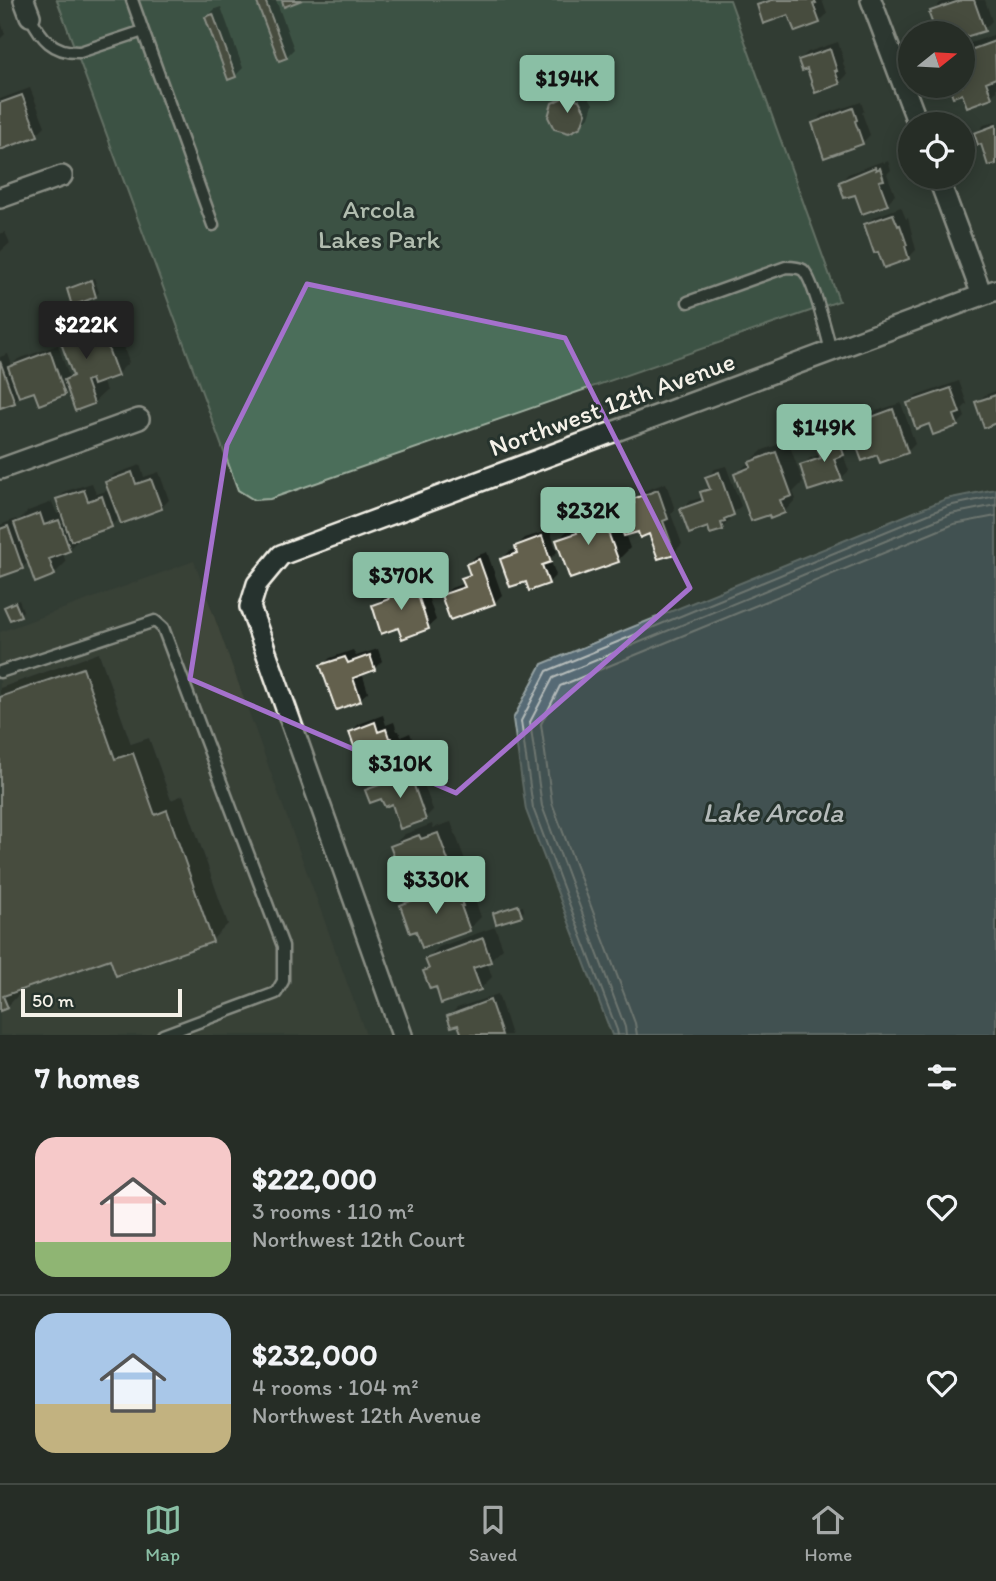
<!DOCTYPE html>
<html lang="en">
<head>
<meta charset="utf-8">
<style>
	body { margin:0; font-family:Itim,sans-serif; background:#2e352e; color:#f1f3f6; height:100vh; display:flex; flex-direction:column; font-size:26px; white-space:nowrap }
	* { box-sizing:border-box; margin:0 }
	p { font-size:23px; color:#a4a8a7 }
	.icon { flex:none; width:38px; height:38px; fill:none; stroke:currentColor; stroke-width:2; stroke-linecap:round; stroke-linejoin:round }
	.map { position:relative; height:1035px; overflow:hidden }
	.sheet { display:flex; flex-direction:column; background:#262d26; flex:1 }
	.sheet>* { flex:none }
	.needle { width:46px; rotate:72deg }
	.controls { position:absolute; left:898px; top:21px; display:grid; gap:14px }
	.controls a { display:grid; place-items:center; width:77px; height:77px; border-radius:50%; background:#262d26; box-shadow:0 4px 18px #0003,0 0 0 2px #424943; font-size:35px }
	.scale { position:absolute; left:21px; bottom:18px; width:161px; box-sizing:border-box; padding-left:7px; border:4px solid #f4f1e8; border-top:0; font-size:19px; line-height:24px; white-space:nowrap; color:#f4f1e8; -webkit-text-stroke:5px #26332d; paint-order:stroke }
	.price { position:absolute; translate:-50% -60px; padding:0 16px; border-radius:7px; background:#8abfa5; color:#111; font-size:23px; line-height:46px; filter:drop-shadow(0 2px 4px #0008) }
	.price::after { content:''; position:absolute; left:50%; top:42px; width:21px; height:16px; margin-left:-10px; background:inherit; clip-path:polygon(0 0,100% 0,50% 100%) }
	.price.on { background:#222; color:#fff }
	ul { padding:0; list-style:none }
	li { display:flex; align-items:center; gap:21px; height:175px; padding:0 35px }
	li+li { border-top:2px solid #424943 }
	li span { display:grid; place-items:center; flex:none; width:196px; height:140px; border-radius:21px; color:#555 }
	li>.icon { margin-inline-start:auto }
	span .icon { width:84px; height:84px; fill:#fffc; stroke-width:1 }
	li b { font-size:30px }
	h2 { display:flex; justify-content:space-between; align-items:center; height:84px; padding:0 35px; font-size:30px }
	.tabs { display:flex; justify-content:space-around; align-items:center; height:98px; border-top:2px solid #424943; background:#262d26; font-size:19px; color:#a4a8a7 }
	.tabs a { display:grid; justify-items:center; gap:4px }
	.tabs .on { color:#8abfa5 }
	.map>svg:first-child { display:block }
	.built { fill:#41473b }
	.green { fill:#4c6e5a; stroke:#a0b0a1; stroke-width:2 }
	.water { fill:#566b74; stroke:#95a1a2; stroke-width:2 }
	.shadow { fill:#0007 }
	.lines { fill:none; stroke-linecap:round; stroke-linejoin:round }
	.shore { stroke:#b5bbba; stroke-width:2 }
	.building { fill:#63604d; stroke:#f4f1e8; stroke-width:2 }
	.lane-casing { stroke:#f4f1e8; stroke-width:15 }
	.street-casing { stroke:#f4f1e8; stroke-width:24 }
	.lane { stroke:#26332d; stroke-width:10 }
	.street { stroke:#26332d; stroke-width:19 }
	.marked { fill:none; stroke:#a571cd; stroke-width:5; stroke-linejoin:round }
	.labels { text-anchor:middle; stroke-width:6; stroke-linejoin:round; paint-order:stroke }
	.park-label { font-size:26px; fill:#b1bdaf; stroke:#26332d }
	.street-label { font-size:26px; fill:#f4f1e8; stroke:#26332d }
	.water-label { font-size:28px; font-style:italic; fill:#b5bbba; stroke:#26332d }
</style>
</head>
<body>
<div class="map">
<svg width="996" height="1035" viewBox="0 0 996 1035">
	<rect width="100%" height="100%" fill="#323c33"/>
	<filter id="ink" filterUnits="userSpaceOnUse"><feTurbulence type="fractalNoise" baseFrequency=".0143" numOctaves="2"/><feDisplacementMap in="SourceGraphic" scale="14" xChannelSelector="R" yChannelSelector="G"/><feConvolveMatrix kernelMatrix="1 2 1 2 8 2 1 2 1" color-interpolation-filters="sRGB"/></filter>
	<g filter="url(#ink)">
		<path class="built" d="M 194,561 L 366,1035 L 0,1035 L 0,632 Z"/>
		<path class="green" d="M 57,0 L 730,0 L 839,301 L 270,499 L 254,500 L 238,490 Z"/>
		<path class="water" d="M 996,489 L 996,1035 L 612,1035 L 526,810 L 513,719 L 542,664 L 946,499 Z"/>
		<path class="shadow" d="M 258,0 L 276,0 L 294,49 L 286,57 Z
			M 765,0 L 822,0 L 827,14 L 819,22 L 789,13 L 759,6 Z
			M 950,0 L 985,0 L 992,21 L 984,29 L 962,33 L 938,33 L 931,14 L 940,3 Z
			M 221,7 L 243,68 L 235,76 L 207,17 L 215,9 Z
			M 0,19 L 5,34 L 0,39 Z
			M 996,34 L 996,91 L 991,97 L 963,91 L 954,95 L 951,86 L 962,86 L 962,46 Z
			M 838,42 L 844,61 L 843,63 L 847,75 L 839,83 L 808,67 L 800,60 L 808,52 Z
			M 30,88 L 45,126 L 37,134 L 0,148 L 0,99 Z
			M 575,89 L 586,92 L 593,104 L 589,117 L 580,126 L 554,104 L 562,95 Z
			M 861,102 L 864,111 L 862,113 L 870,135 L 862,143 L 814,123 L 822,115 Z
			M 996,121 L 996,162 L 976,133 L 984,125 Z
			M 883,161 L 884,163 L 888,161 L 891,170 L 887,174 L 895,195 L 887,203 L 856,192 L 841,182 L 848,174 Z
			M 901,207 L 906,219 L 908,218 L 916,250 L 908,258 L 866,225 L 874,217 Z
			M 5,232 L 10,243 L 0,252 L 0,234 Z
			M 94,278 L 99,292 L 96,296 L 69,289 L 72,286 Z
			M 109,307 L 129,362 L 117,374 L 102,380 L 106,391 L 93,403 L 69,389 L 64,394 L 35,389 L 20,395 L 14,401 L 0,406 L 0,357 L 8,354 L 12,365 L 18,359 L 58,345 L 69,377 L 74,372 L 59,333 L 72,320 Z
			M 959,381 L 967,404 L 962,409 L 965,417 L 957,425 L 930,422 L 909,404 L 917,396 Z
			M 996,391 L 996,421 L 977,403 L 985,395 Z
			M 901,403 L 915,444 L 907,452 L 878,453 L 853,432 L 861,424 L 869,421 L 868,419 L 876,411 Z
			M 843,423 L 851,446 L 843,454 L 849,471 L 841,478 L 802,466 L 810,458 L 821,454 L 820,450 L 827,443 L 824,435 L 832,427 Z
			M 788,441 L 803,482 L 793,492 L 796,499 L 784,512 L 736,474 L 763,450 Z
			M 140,465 L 144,477 L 159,472 L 169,500 L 161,508 L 120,517 L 111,526 L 81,537 L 69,549 L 62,552 L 66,562 L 54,574 L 29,561 L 22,568 L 0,576 L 0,525 L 16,519 L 17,522 L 28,511 L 52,502 L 57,514 L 63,511 L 58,499 L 66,491 L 92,483 L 96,494 L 110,490 L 107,482 L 115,474 Z
			M 726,466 L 741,506 L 733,513 L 728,515 L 730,520 L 722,528 L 709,525 L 682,509 L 690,501 L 704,497 L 702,492 L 710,485 L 707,477 L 715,469 Z
			M 666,483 L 675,510 L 671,514 L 682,544 L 674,552 L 659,557 L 650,532 L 639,529 L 625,534 L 630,548 L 618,560 L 558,540 L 570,528 L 576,526 L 575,523 L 587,511 L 614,502 L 617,510 L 625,502 L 636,498 L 643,491 Z
			M 550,530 L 557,552 L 550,559 L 556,575 L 548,583 L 527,580 L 502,559 L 510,551 L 518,549 L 517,546 L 525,538 Z
			M 487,552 L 502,595 L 494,603 L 443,596 L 451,588 L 465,583 L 463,579 L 471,571 L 468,564 L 476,556 Z
			M 421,576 L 436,620 L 428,627 L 399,626 L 374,606 L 382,598 L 389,595 L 388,593 L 396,585 Z
			M 19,600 L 23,611 L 20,614 L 6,607 L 10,604 Z
			M 378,649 L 382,661 L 374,669 L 362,673 L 368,692 L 360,699 L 322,666 L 330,658 L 353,650 L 356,656 Z
			M 99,653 L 131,744 L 149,738 L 171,800 L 183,795 L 228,924 L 212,940 L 111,957 L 22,988 L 23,990 L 7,1007 L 0,1009 L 0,688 Z
			M 383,715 L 386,725 L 394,722 L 397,731 L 399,731 L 401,737 L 410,733 L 416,750 L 408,758 L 367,755 L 351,732 L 359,724 Z
			M 418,768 L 433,810 L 425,818 L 383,796 L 367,791 L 375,783 Z
			M 451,822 L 465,860 L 452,872 L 412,887 L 402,858 L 392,846 L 405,834 L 432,824 L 433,828 Z
			M 465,874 L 467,880 L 470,879 L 474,892 L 473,894 L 481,917 L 469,929 L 418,929 L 402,905 L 414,893 Z
			M 523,906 L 524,911 L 521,914 L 497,914 Z
			M 495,927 L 503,948 L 490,960 L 487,962 L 492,977 L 480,989 L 437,985 L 425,971 L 430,966 L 427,959 L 439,947 Z
			M 498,994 L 511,1035 L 464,1035 L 459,1022 L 449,1016 L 457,1008 Z"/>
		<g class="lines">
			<path class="shore" d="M 618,1035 L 617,1030 L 533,808 L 521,721 L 547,671 L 948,506 L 996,496
				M 626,1035 L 625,1027 L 542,806 L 530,722 L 553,678 L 951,514 L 996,505
				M 637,1035 L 635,1023 L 552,803 L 541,724 L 560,686 L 954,524 L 996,516"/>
		</g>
		<path class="building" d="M 256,0 L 265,0 L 287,58 L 279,61 Z
			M 282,0 L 302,0 L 284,7 Z
			M 772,0 L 814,0 L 816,3 L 813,4 L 820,23 L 795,32 L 788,15 L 763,24 L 757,5 Z
			M 962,0 L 974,0 L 985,31 L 962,38 L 962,33 L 936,33 L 929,14 L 931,13 L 930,11 Z
			M 213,14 L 236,77 L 228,80 L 205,17 Z
			M 995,41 L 996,78 L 986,82 L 992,98 L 967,107 L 962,94 L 953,97 L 949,86 L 962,86 L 962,53 Z
			M 830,49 L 837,71 L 835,71 L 840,84 L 815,93 L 807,69 L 802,71 L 798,60 Z
			M 22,95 L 38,136 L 0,150 L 0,103 Z
			M 566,96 L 579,100 L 586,113 L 581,127 L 569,133 L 554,129 L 548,117 L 552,103 Z
			M 853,108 L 857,120 L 855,121 L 863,144 L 824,158 L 812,123 Z
			M 996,125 L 996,164 L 988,166 L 981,144 L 978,145 L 974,133 Z
			M 875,167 L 876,170 L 880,168 L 884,180 L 879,181 L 888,205 L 862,214 L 855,195 L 844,198 L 839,182 Z
			M 893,214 L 898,226 L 900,225 L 907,245 L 905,246 L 909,259 L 884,268 L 878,252 L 874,253 L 864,224 Z
			M 91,280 L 96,297 L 72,306 L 67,289 Z
			M 97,318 L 118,376 L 93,385 L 91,379 L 86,381 L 94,404 L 75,411 L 64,380 L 73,376 L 57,332 Z
			M 50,351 L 65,395 L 39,405 L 34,392 L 19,397 L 8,367 Z
			M 0,361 L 15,403 L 0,408 Z
			M 951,388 L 960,413 L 954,415 L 958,426 L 933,435 L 929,424 L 916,429 L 907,403 Z
			M 996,395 L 996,423 L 984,428 L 975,402 Z
			M 893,409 L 908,453 L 880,463 L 877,455 L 862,461 L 851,431 L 868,425 L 866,419 Z
			M 835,430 L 844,455 L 834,459 L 842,480 L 808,491 L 800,465 L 821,458 L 818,450 L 826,447 L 822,434 Z
			M 776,452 L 792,496 L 780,500 L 785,513 L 770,519 L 769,515 L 751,521 L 734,474 L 751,467 L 749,462 Z
			M 132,472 L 136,484 L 151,479 L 162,509 L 121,524 L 105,482 Z
			M 719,472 L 734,515 L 724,519 L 725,522 L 721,523 L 723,530 L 710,534 L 708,527 L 689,534 L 680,509 L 703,501 L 700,492 L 710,489 L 705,477 Z
			M 84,490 L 88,501 L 102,496 L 112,527 L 71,541 L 56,499 Z
			M 658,490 L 668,519 L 663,521 L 675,554 L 658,559 L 649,534 L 640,538 L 638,532 L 624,536 L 615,510 L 634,503 L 633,499 Z
			M 40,513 L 44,525 L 59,520 L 70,551 L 49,559 L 55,575 L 35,583 L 14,523 Z
			M 601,513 L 619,562 L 570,579 L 556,540 L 577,533 L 573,523 Z
			M 8,526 L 23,569 L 0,577 L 0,529 Z
			M 542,536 L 551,562 L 542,565 L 549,584 L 529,591 L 526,582 L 510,587 L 500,559 L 517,553 L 515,546 Z
			M 479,559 L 495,604 L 450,620 L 441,595 L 465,587 L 461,578 L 470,575 L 466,564 Z
			M 414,583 L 429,629 L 402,639 L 398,628 L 381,634 L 372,605 L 389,599 L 386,592 Z
			M 15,602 L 21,616 L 10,620 L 4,607 Z
			M 370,655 L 375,670 L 353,678 L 361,701 L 336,710 L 320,665 L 345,657 L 348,663 Z
			M 83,668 L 115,759 L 133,753 L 155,815 L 167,810 L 213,942 L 116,976 L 110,959 L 3,996 L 8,1008 L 0,1011 L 0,697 Z
			M 375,722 L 378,732 L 386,729 L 389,738 L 391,738 L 393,743 L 402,740 L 409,759 L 372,773 L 366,758 L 359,760 L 349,732 Z
			M 410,774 L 426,820 L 400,829 L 392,804 L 385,807 L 381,799 L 370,803 L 365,790 Z
			M 438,833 L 453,874 L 410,889 L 400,861 L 396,862 L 390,846 L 419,835 L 421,839 Z
			M 453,885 L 455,891 L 458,890 L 463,906 L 461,906 L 470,931 L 422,948 L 416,931 L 410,933 L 400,905 Z
			M 518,905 L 522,916 L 496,924 L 493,913 Z
			M 483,938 L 491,962 L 473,968 L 481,990 L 441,1004 L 436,987 L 430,989 L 423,971 L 429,969 L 425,959 Z
			M 490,1000 L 502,1035 L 462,1035 L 458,1025 L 451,1027 L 447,1016 Z"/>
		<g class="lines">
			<defs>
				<path id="lane" d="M 30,16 C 41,38 53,53 80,52 L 143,31 L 132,0
					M 143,31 L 213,225
					M 688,302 L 786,267 C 791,267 798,267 803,270 C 813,279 827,335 831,351
					M 0,672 L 155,621 L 163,628 L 283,946 L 283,981 L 276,993 L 163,1035"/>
				<path id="street" d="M 24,0 L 30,16
					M 871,0 L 918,124
					M 938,177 L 982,295
					M 0,198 L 62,176
					M 0,469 L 139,419
					M 402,1035 L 250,607 L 257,584 L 281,555 L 996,290"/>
			</defs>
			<use href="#lane" class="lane-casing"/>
			<use href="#street" class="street-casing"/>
			<use href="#lane" class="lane"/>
			<use href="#street" class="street"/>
		</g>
	</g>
	<path d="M0 0H996V1035H0ZM 307,284 L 565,338 L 690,588 L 456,793 L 190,679 L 227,445 Z" fill="#323c33" fill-opacity=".55" fill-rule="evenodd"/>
	<path class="marked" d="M 307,284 L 565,338 L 690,588 L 456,793 L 190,679 L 227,445 Z"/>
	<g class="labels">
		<g class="park-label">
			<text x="379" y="218">Arcola<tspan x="379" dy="30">Lakes Park</tspan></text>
		</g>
		<g class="street-label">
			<text transform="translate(612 404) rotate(-20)" y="9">Northwest 12th Avenue</text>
		</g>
		<g class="water-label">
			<text x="773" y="822">Lake Arcola</text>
		</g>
	</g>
</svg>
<div class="controls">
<a><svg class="needle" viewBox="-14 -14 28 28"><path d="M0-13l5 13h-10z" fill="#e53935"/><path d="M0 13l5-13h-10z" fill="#a4a8a7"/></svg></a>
<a><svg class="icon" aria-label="locate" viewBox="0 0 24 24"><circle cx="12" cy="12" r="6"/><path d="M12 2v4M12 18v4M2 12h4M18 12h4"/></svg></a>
</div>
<div class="scale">50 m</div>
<b class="price" style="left:567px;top:115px">$194K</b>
<b class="price on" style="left:86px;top:361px">$222K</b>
<b class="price" style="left:824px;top:464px">$149K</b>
<b class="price" style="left:588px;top:547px">$232K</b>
<b class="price" style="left:401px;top:612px">$370K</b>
<b class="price" style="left:400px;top:800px">$310K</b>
<b class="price" style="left:436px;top:916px">$330K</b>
</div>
<section class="sheet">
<h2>7 homes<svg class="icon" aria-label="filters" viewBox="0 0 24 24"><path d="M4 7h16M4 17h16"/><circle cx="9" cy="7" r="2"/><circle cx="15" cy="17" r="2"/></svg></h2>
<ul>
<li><span style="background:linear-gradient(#f6c9c9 75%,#8fb573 0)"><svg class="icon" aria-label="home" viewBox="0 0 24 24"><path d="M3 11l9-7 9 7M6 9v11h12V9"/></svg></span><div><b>$222,000</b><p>3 rooms · 110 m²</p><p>Northwest 12th Court</p></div><svg class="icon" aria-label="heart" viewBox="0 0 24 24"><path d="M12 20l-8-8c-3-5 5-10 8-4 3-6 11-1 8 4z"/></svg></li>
<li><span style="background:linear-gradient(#a9c7e8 65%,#c2b280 0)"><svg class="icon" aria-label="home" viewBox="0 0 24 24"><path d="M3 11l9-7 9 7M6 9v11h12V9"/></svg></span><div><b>$232,000</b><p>4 rooms · 104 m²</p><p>Northwest 12th Avenue</p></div><svg class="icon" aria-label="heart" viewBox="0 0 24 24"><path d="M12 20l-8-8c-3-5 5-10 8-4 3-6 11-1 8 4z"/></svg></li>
</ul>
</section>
<nav class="tabs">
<a class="on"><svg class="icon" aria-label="map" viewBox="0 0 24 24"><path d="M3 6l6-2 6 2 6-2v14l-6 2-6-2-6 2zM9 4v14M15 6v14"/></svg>Map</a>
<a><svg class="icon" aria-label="saved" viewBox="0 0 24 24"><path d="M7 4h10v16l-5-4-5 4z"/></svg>Saved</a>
<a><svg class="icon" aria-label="home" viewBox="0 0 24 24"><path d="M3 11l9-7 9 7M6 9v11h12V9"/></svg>Home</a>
</nav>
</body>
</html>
